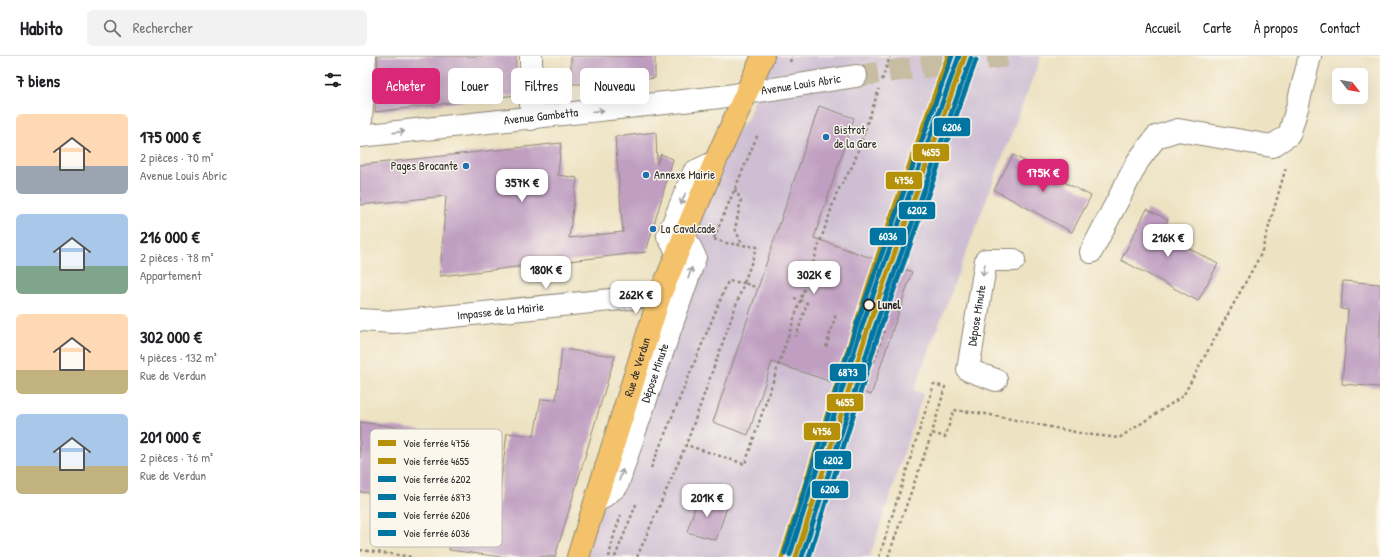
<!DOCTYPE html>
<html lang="fr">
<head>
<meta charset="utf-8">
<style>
	body { margin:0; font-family:"Patrick Hand",sans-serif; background:#f2f2f2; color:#202124; height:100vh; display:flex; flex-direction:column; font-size:15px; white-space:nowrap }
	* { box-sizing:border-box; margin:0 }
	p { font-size:13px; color:#757577 }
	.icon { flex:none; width:22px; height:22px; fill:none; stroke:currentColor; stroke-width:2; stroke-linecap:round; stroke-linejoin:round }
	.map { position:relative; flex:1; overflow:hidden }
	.side { display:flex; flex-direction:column; background:#fff; width:360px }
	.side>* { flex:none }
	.banner { position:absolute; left:12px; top:12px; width:380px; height:36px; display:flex; gap:8px }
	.needle { width:26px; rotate:121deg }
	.tools { position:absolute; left:972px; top:12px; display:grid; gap:8px }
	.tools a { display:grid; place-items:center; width:36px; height:36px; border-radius:6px; background:#fff; box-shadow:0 4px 16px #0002; font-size:20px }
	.price { position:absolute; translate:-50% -34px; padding:0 9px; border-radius:8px; background:#fff; color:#222; font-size:13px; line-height:26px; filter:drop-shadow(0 1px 2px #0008) }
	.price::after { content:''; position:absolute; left:50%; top:24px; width:12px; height:9px; margin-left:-6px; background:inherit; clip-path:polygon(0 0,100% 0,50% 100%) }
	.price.current { background:#db2777; color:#fff }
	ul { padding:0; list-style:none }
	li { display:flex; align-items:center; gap:12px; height:100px; padding:0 16px }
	li span { display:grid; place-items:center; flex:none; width:112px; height:80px; border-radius:6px; color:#555 }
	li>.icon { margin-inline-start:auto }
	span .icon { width:48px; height:48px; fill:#fffc; stroke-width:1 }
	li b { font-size:17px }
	h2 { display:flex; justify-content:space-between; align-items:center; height:48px; padding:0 16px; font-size:17px }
	.chip { padding:0 14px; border-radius:6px; background:#fff; box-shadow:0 4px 16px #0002; font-size:14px; line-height:36px }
	.chip.current { background:#db2777; color:#fff }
	header { display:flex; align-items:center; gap:24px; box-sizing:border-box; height:56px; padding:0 20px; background:#fff; border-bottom:1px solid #e0e0e0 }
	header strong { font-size:19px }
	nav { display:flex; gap:22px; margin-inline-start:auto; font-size:14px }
	.search { width:280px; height:36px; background:#f2f2f2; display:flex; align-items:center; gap:10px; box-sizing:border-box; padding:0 14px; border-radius:6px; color:#757577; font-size:15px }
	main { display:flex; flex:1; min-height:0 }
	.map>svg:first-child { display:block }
	.industrial { fill:#cdbed3 }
	.building { fill:#bf9ec1 }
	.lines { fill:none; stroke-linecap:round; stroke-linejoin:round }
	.minor-tunnel { stroke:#c6bda3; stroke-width:22; stroke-dasharray:22 11; stroke-linecap:butt }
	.minor-casing { stroke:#8c8676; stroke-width:24 }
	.major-casing { stroke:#8c8676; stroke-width:24 }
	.path { stroke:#8c8676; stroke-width:2.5; stroke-dasharray:3 3; stroke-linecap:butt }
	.minor { stroke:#fff; stroke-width:22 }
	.major { stroke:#f3c26a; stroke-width:22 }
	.rail-1-casing { stroke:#fbf7ec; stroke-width:8 }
	.rail-2-casing { stroke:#fbf7ec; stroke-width:8 }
	.rail-3-casing { stroke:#fbf7ec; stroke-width:8 }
	.rail-4-casing { stroke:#fbf7ec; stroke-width:8 }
	.rail-5-casing { stroke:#fbf7ec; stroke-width:8 }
	.rail-6-casing { stroke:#fbf7ec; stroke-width:8 }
	.rail-1 { stroke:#b59109; stroke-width:5 }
	.rail-2 { stroke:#b59109; stroke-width:5 }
	.rail-3 { stroke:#0075a1; stroke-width:5 }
	.rail-4 { stroke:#0075a1; stroke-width:5 }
	.rail-5 { stroke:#0075a1; stroke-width:5 }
	.rail-6 { stroke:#0075a1; stroke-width:5 }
	.oneway { stroke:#a0a0a0 }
	.poi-dot { fill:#1f6fb2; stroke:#fbf7ec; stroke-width:1.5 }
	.stop-dot { fill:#fbf7ec; stroke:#2b2b2b; stroke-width:2 }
	.labels { text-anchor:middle; stroke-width:3; stroke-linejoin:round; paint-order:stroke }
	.street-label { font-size:12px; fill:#2b2b2b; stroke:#fbf7ec }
	.poi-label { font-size:12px; fill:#2b2b2b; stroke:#fbf7ec; text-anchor:start }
	.stop-label { font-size:12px; font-weight:bold; fill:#2b2b2b; stroke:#fbf7ec; text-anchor:start }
	.key { fill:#fbf7ec; stroke:#bdbab2; stroke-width:1 }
	.key-label { font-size:11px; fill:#2b2b2b }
	.line-badge { stroke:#fbf7ec; stroke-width:1.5 }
	.badge-label { font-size:11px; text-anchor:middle; font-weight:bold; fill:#fff }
</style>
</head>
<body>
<header>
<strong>Habito</strong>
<div class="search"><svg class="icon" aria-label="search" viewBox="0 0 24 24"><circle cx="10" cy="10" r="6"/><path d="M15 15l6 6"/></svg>Rechercher</div>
<nav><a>Accueil</a><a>Carte</a><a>À propos</a><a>Contact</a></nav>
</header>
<main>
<section class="side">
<h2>7 biens<svg class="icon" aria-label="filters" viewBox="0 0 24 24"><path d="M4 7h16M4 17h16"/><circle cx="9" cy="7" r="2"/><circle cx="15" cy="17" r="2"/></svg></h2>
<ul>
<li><span style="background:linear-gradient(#ffd9b3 65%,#9aa5b1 0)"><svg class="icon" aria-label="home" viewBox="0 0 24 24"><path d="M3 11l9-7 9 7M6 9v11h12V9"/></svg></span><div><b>175 000 €</b><p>2 pièces · 70 m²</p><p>Avenue Louis Abric</p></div></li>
<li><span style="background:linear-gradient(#a9c7e8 65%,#7fa58c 0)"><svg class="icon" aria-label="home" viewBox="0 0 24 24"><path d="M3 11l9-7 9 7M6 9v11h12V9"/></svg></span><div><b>216 000 €</b><p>2 pièces · 78 m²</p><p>Appartement</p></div></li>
<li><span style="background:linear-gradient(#ffd9b3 70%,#c2b280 0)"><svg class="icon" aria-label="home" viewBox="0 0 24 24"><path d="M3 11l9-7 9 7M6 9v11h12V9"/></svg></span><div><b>302 000 €</b><p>4 pièces · 132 m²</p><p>Rue de Verdun</p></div></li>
<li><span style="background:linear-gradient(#a9c7e8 65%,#c2b280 0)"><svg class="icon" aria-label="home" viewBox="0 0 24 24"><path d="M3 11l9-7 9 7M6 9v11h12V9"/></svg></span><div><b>201 000 €</b><p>2 pièces · 76 m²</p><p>Rue de Verdun</p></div></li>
</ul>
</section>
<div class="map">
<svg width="1020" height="501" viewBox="0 0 1020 501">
	<rect width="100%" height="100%" fill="#fbf7ec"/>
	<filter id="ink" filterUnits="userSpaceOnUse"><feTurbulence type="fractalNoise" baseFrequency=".025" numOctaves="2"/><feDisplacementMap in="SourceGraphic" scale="8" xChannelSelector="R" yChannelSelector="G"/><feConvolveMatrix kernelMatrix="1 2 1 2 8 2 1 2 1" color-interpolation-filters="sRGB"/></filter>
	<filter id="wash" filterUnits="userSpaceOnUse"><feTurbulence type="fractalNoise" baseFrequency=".012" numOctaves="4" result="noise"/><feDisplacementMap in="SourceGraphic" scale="16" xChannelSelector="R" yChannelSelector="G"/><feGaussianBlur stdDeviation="0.9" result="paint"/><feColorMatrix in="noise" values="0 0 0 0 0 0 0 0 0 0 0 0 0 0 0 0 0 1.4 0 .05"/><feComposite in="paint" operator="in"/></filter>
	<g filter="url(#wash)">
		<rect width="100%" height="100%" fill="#ede2c1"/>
		<path class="industrial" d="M 411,0 L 681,0 L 554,334 L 563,338 L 510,501 L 218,501 L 368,85 L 387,64 Z"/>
		<g id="blocks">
			<path class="building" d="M 18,0 L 156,0 L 156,39 L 15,56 Z
				M 211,0 L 295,0 L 295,22 L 248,28 L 211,28 Z
				M 459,50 L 494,62 L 454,182 L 552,216 L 511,339 L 412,306 L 388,379 L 353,366 Z
				M 296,76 L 297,108 L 301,98 L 313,103 L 286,196 L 80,220 L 86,140 L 0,149 L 0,109 L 201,87 L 198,119 L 217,122 L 209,182 L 263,176 L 255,81 Z
				M 653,99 L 731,140 L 712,176 L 634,134 Z
				M 787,153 L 808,164 L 802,178 L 858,208 L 838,245 L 761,204 Z
				M 983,225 L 1020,228 L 1020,331 L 982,328 L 988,254 L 981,253 Z
				M 202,293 L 255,300 L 195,501 L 142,501 L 89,494 L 95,443 L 138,449 L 147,377 L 174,380 L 181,343 L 196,344 Z
				M 0,366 L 60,374 L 60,385 L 101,390 L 95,443 L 37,437 L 37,440 L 0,436 Z
				M 339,439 L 368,448 L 356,484 L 327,476 Z"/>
		</g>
	</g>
	<g filter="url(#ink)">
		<use href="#blocks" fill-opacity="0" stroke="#8c8676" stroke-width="1"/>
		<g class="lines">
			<path class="minor-tunnel" d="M 496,20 L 647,0"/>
			<defs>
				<g id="minor">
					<path d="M 171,63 L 171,0"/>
					<path id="s1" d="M 0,80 L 360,41 L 496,20"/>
					<path d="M 0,80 L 5,0"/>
					<path d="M 316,194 L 308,180 L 334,116 L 355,106"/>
					<path d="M 731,196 L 778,105 L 796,81 L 818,74 L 912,90 L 929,79 L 937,52 L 950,0"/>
					<path id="s2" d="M 0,264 L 34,266 L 300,239"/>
					<path id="s3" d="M 636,324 L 608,314 L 626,204 L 654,204"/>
					<path id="s4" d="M 235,447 L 257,430 L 275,375 L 335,201 L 324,179"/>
				</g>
				<g id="major">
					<path id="s5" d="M 218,501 L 300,239 L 355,106 L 403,0"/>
				</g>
			</defs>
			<use href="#minor" class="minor-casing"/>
			<use href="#major" class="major-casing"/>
			<path class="path" d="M 430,6 L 432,0
				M 522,24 L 530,0
				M 375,133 L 381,144 L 375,173 L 382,188
				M 354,182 L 398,78
				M 354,183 L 366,187 L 397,191 L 384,227 L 398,232
				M 434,242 L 447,247 L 436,281
				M 466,291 L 476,258
				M 514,306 L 524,275
				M 291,412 L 368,225 L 384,227 L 326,389
				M 0,494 L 53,501
				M 249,501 L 254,479 L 261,459
				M 255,501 L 277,446
				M 277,501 L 326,389 L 385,408 L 477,136 L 493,109 L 519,33
				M 519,501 L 574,328 L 585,331 L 572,377
				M 528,501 L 572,377 L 585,381 L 594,354 L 626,358 L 725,378 L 759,382 L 823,340 L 901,198 L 926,111"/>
			<use href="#minor" class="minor"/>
			<use href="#major" class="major"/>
			<defs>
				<path id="rail-1" d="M 422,501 L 522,187 L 588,0"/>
				<path id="rail-2" d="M 436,501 L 509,269 L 605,0"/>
				<path id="rail-3" d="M 442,501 L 515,271 L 611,2"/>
				<path id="rail-4" d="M 430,499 L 503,267 L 599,0"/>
				<path id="rail-5" d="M 449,501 L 520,273 L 616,4"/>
				<path id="rail-6" d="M 425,497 L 498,265 L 592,0"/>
			</defs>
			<use href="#rail-1" class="rail-1-casing"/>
			<use href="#rail-2" class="rail-2-casing"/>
			<use href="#rail-3" class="rail-3-casing"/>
			<use href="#rail-4" class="rail-4-casing"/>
			<use href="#rail-5" class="rail-5-casing"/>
			<use href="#rail-6" class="rail-6-casing"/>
			<use href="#rail-1" class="rail-1"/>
			<use href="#rail-2" class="rail-2"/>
			<use href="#rail-3" class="rail-3"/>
			<use href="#rail-4" class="rail-4"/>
			<use href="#rail-5" class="rail-5"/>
			<use href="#rail-6" class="rail-6"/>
		</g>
		<defs><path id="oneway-shaft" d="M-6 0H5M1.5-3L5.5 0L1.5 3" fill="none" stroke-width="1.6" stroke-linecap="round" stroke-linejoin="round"/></defs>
		<g class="oneway">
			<use href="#oneway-shaft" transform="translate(238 55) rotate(-6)"/>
			<use href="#oneway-shaft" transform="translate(39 76) rotate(-6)"/>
			<use href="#oneway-shaft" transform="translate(323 143) rotate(112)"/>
			<use href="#oneway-shaft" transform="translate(624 214) rotate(99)"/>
			<use href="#oneway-shaft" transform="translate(330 217) rotate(-71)"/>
			<use href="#oneway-shaft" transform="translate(261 419) rotate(-72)"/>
		</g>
	</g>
	<g class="poi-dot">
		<circle cx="466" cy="81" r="4"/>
		<circle cx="106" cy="110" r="4"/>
		<circle cx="286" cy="119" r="4"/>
		<circle cx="293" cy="173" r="4"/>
	</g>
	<circle class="stop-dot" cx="509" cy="249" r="5.5"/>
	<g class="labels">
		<g class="street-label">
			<text dy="4" stroke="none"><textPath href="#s1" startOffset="444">Avenue Louis Abric</textPath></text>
			<text dy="4" stroke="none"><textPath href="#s1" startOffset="182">Avenue Gambetta</textPath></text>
			<text dy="4" stroke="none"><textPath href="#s2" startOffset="141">Impasse de la Mairie</textPath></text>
			<text dy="4" stroke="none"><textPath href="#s3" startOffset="85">Dépose Minute</textPath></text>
			<text dy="4" stroke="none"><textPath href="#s5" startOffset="199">Rue de Verdun</textPath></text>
			<text dy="4" stroke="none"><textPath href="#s4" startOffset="147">Dépose Minute</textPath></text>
		</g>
		<g class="poi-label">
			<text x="474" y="78">Bistrot<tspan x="474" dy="14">de la Gare</tspan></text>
			<text x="98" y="114" text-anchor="end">Pages Brocante</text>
			<text x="294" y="123">Annexe Mairie</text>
			<text x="301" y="177">La Cavalcade</text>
		</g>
		<g class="stop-label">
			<text x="518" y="253">Lunel</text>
		</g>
	</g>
	<rect x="10" y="373" width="132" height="118" rx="6" class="key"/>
	<rect x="18" y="384" width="18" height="6" fill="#b59109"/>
	<rect x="18" y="402" width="18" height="6" fill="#b59109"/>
	<rect x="18" y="420" width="18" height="6" fill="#0075a1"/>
	<rect x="18" y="438" width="18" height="6" fill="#0075a1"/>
	<rect x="18" y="456" width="18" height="6" fill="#0075a1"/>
	<rect x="18" y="474" width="18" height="6" fill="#0075a1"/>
	<g class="key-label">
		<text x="43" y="391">Voie ferrée 4756</text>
		<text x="43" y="409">Voie ferrée 4655</text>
		<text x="43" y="427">Voie ferrée 6202</text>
		<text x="43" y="445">Voie ferrée 6873</text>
		<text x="43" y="463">Voie ferrée 6206</text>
		<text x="43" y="481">Voie ferrée 6036</text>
	</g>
	<g class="line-badge">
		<rect x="573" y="61" width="38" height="20" rx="4" fill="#0075a1"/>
		<rect x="552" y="87" width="38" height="19" rx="4" fill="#b59109"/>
		<rect x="525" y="115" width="38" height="19" rx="4" fill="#b59109"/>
		<rect x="538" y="145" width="38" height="19" rx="4" fill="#0075a1"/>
		<rect x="509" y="171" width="38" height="19" rx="4" fill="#0075a1"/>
		<rect x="469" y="307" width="38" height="19" rx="4" fill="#0075a1"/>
		<rect x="466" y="337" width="38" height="19" rx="4" fill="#b59109"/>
		<rect x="443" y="366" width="38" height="19" rx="4" fill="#b59109"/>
		<rect x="454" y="394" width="38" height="20" rx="4" fill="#0075a1"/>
		<rect x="451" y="424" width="38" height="19" rx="4" fill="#0075a1"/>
	</g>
	<g class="badge-label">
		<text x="592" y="75">6206</text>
		<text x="571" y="100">4655</text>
		<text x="544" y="128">4756</text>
		<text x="557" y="158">6202</text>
		<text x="528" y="184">6036</text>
		<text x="488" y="320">6873</text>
		<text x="485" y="350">4655</text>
		<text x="462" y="379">4756</text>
		<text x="473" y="408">6202</text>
		<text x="470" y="437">6206</text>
	</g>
</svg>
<div class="tools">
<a><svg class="needle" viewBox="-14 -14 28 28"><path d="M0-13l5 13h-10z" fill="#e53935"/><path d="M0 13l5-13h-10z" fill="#757577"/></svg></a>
</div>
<b class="price current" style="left:683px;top:137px">175K €</b>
<b class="price" style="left:162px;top:147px">357K €</b>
<b class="price" style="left:808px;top:202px">216K €</b>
<b class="price" style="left:186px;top:234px">180K €</b>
<b class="price" style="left:454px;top:239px">302K €</b>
<b class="price" style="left:276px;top:259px">262K €</b>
<b class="price" style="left:347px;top:462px">201K €</b>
<div class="banner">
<a class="chip current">Acheter</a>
<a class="chip">Louer</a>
<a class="chip">Filtres</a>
<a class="chip">Nouveau</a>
</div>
</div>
</main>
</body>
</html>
